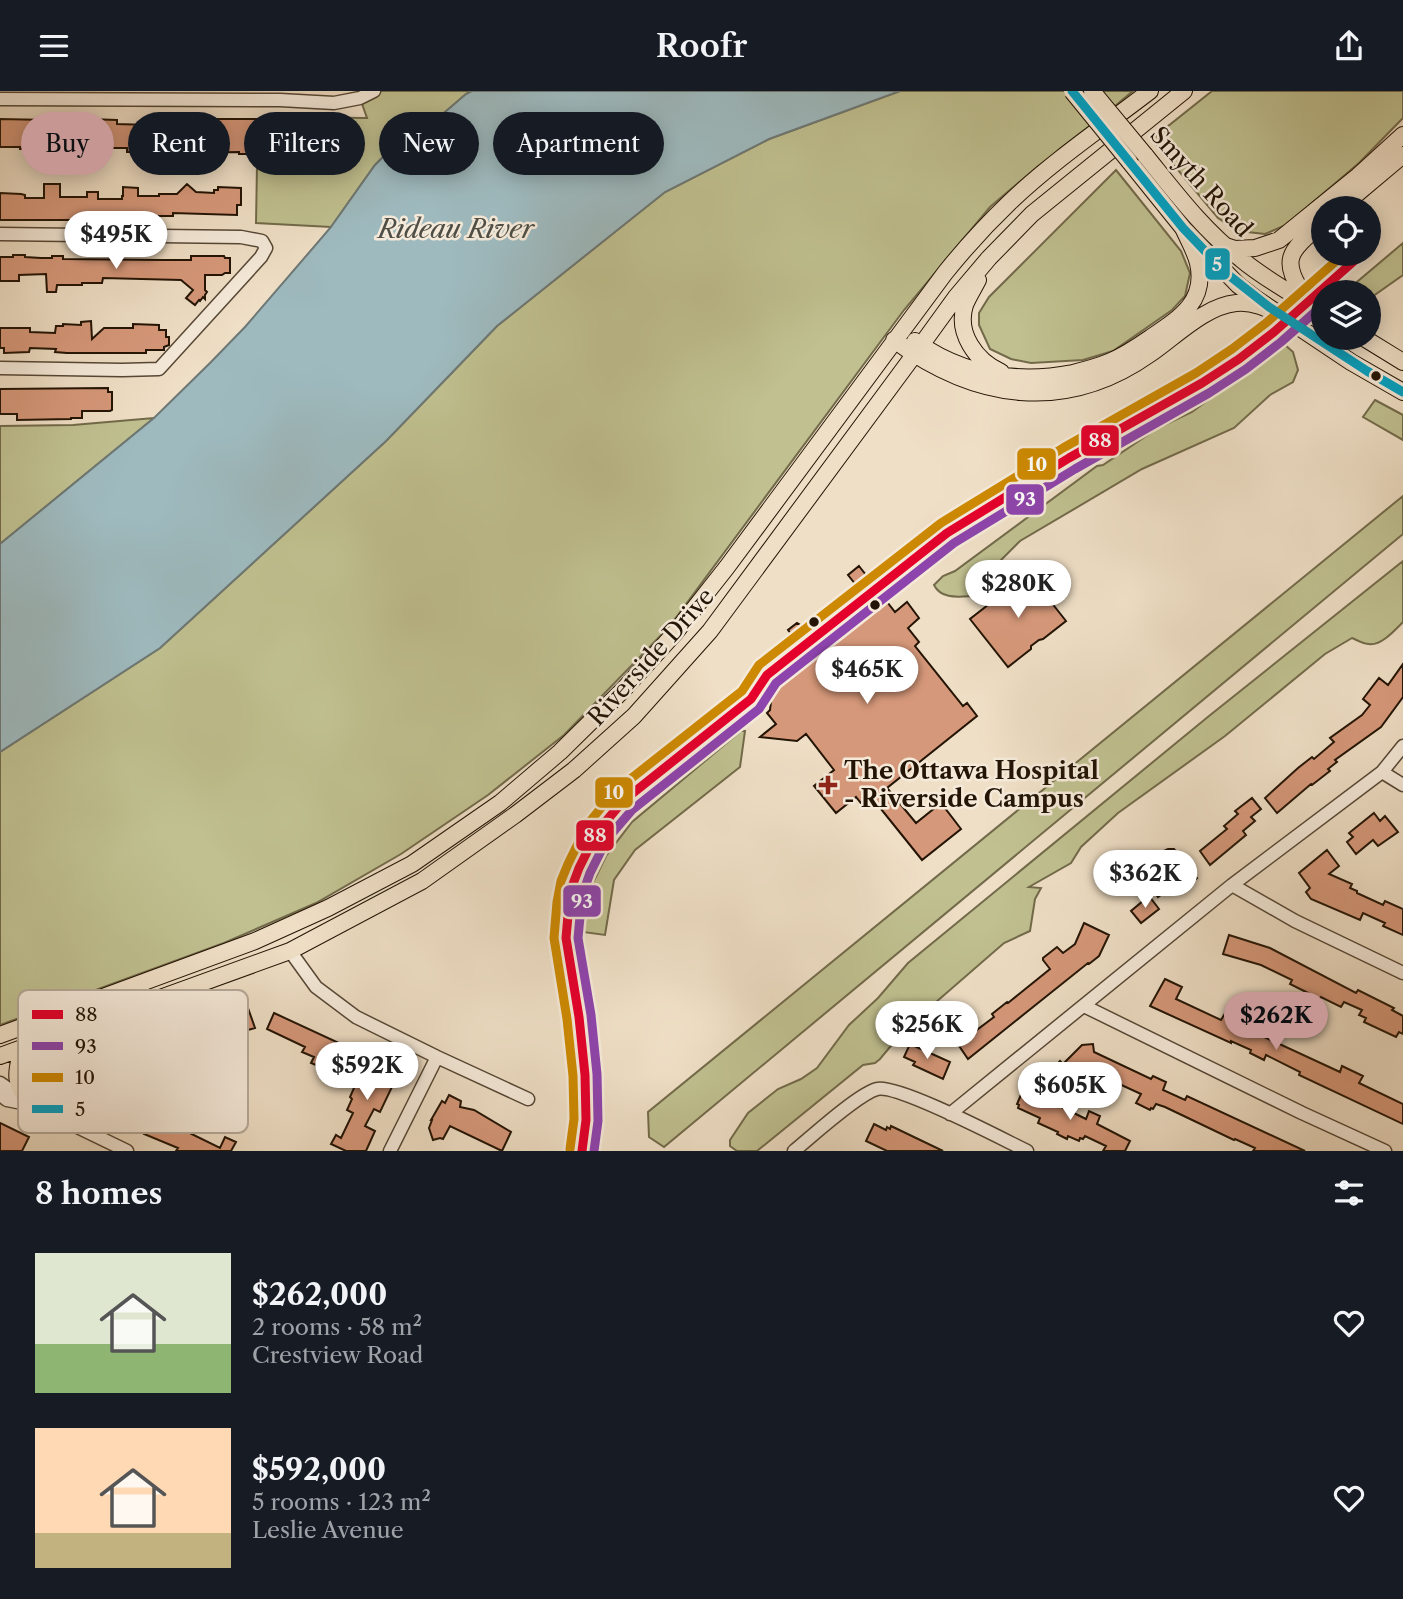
<!DOCTYPE html>
<html lang="en">
<head>
<meta charset="utf-8">
<style>
	body { margin:0; font-family:"Libre Caslon Text",serif; background:#20242c; color:#f1f3f6; height:100vh; display:flex; flex-direction:column; font-size:26px; white-space:nowrap }
	* { box-sizing:border-box; margin:0 }
	p { font-size:23px; color:#9ea1a6 }
	.icon { flex:none; width:38px; height:38px; fill:none; stroke:currentColor; stroke-width:2; stroke-linecap:round; stroke-linejoin:round }
	.map { position:relative; height:1060px; overflow:hidden }
	.panel { display:flex; flex-direction:column; background:#171b24; flex:1 }
	.panel>* { flex:none }
	.banner { position:absolute; left:21px; top:21px; width:700px; height:63px; display:flex; gap:14px }
	.tools { position:absolute; left:1311px; top:105px; display:grid; gap:14px }
	.tools a { display:grid; place-items:center; width:70px; height:70px; border-radius:50%; background:#171b24; box-shadow:0 4px 18px #0003; font-size:35px }
	.price { position:absolute; translate:-50% -60px; padding:0 16px; border-radius:24px; background:#fff; color:#222; font-size:23px; line-height:46px; filter:drop-shadow(0 2px 4px #0008) }
	.price::after { content:''; position:absolute; left:50%; top:42px; width:21px; height:16px; margin-left:-10px; background:inherit; clip-path:polygon(0 0,100% 0,50% 100%) }
	.price.on { background:#c59692; color:#111 }
	ul { padding:0; list-style:none }
	li { display:flex; align-items:center; gap:21px; height:175px; padding:0 35px }
	li span { display:grid; place-items:center; flex:none; width:196px; height:140px; border-radius:0px; color:#555 }
	li>.icon { margin-inline-start:auto }
	span .icon { width:84px; height:84px; fill:#fffc; stroke-width:1 }
	li b { font-size:30px }
	h2 { display:flex; justify-content:space-between; align-items:center; height:84px; padding:0 35px; font-size:30px }
	.pill { padding:0 24px; border-radius:32px; background:#171b24; box-shadow:0 4px 18px #0003; font-size:24px; line-height:63px }
	.pill.on { background:#c59692; color:#111 }
	header { display:flex; justify-content:space-between; align-items:center; height:91px; padding:0 35px; background:#171b24; font-size:32px; font-weight:600 }
	.map>svg:first-child { display:block }
	.green { fill:#c0c090; stroke:#726a4a; stroke-width:2 }
	.water { fill:#9ebabf; stroke:#6d7875; stroke-width:2 }
	.building { fill:#d6987a; stroke:#231405; stroke-width:2 }
	.lines { fill:none; stroke-linecap:round; stroke-linejoin:round }
	.minor-casing { stroke:#564735; stroke-width:15 }
	.major-casing { stroke:#231405; stroke-width:18 }
	.minor { stroke:#f5eada; stroke-width:12 }
	.major { stroke:#efdfc6; stroke-width:16 }
	.major-bridge-casing { stroke:#231405; stroke-width:18; stroke-linecap:butt }
	.major-bridge { stroke:#efdfc6; stroke-width:16 }
	.bus-1-casing { stroke:#f5eada; stroke-width:14 }
	.bus-2-casing { stroke:#f5eada; stroke-width:14 }
	.bus-3-casing { stroke:#f5eada; stroke-width:14 }
	.bus-4-casing { stroke:#f5eada; stroke-width:14 }
	.bus-1 { stroke:#e4002b; stroke-width:9 }
	.bus-2 { stroke:#8e44ad; stroke-width:9 }
	.bus-3 { stroke:#cd8901; stroke-width:9 }
	.bus-4 { stroke:#02a2c4; stroke-width:9 }
	.bus-dot { fill:#231405; stroke:#f5eada; stroke-width:2.5 }
	.poi-dot { fill:#8f2418; stroke:#f5eada; stroke-width:2.5 }
	.labels { text-anchor:middle; stroke-width:5; stroke-linejoin:round; paint-order:stroke }
	.street-label { font-size:24px; fill:#231405; stroke:#f5eada }
	.poi-label { font-size:24px; font-weight:bold; fill:#231405; stroke:#f5eada; text-anchor:start }
	.water-label { font-size:26px; font-style:italic; fill:#4e4e46; stroke:#f5eada }
	.key { fill:#f5eada; stroke:#b6aa9a; stroke-width:2 }
	.key-label { font-size:19px; fill:#231405 }
	.line-badge { stroke:#f5eada; stroke-width:2.5 }
	.badge-label { font-size:19px; text-anchor:middle; font-weight:bold; fill:#fff }
</style>
</head>
<body>
<header><svg class="icon" aria-label="menu" viewBox="0 0 24 24"><path d="M4 6h16M4 12h16M4 18h16"/></svg>Roofr<svg class="icon" aria-label="share" viewBox="0 0 24 24"><path d="M12 15V3M7 8l5-5 5 5M5 13v7h14v-7"/></svg></header>
<div class="map">
<svg width="1403" height="1060" viewBox="0 0 1403 1060">
	<rect width="100%" height="100%" fill="#efdfc6"/>
	<filter id="stains"><feTurbulence type="fractalNoise" baseFrequency=".00286" numOctaves="4"/><feColorMatrix values="0 0 0 0 .2 0 0 0 0 .09 0 0 0 0 .02 0 0 0 .5 -.17"/></filter>
	<radialGradient id="worn" r=".72"><stop offset=".6" stop-color="#630" stop-opacity="0"/><stop offset="1" stop-color="#630" stop-opacity=".3"/></radialGradient>
	<path class="green" d="M 374,0 L 472,0 L 466,3 L 437,28 L 385,64 L 375,74 L 331,136 L 256,132 L 257,74 L 263,73 L 263,26 L 367,27 L 360,7 Z
		M 900,0 L 1133,0 L 1084,41 L 1037,76 L 990,116 L 904,219 L 669,536 L 564,644 L 488,704 L 401,763 L 316,812 L 224,852 L 0,934 L 0,661 L 160,557 L 386,350 L 497,235 L 665,101 L 769,48 Z
		M 1212,0 L 1403,0 L 1403,27 L 1359,72 L 1286,134 L 1265,143 L 1238,140 L 1218,127 L 1152,48 Z
		M 1116,79 L 1181,160 L 1190,182 L 1185,205 L 1172,219 L 1113,260 L 1083,269 L 1031,272 L 1011,268 L 990,258 L 979,234 L 979,222 L 989,206 Z
		M 1403,152 L 1403,184 L 1369,208 L 1368,201 L 1345,201 Z
		M 1284,253 L 1293,261 L 1298,279 L 1293,291 L 1270,304 L 1234,337 L 1142,378 L 1020,450 L 1001,469 L 991,492 L 977,505 C 962,505 942,510 934,494 L 943,485 L 955,480 L 1097,375 L 1103,374 L 1158,337 L 1192,321 Z
		M 1375,309 L 1403,324 L 1403,349 L 1363,326 Z
		M 154,327 L 0,453 L 0,335 L 73,334 Z
		M 1403,405 L 1403,443 L 664,1056 L 649,1046 L 648,1021 Z
		M 1403,470 L 1403,531 C 1395,539 1381,555 1369,553 C 1363,553 1357,549 1352,547 L 1325,563 L 1225,645 L 1118,722 L 1081,756 L 1071,772 L 1029,796 L 1041,797 L 1035,808 L 1030,840 L 1004,852 L 905,938 L 880,968 L 875,972 L 863,974 L 757,1060 L 737,1060 L 730,1055 L 730,1049 L 748,1022 L 778,998 L 801,988 L 817,977 L 849,934 L 878,907 L 908,872 L 1209,625 Z
		M 741,640 L 745,640 L 740,676 L 635,759 L 614,789 L 605,844 L 583,841 L 588,802 L 606,765 L 632,731 Z"/>
	<path class="water" d="M 472,0 L 900,0 L 769,48 L 665,101 L 497,235 L 386,350 L 160,557 L 0,661 L 0,453 L 154,327 L 210,272 L 245,236 L 331,136 L 375,74 L 385,64 L 437,28 L 466,3 Z"/>
	<path class="building" d="M 151,27 L 166,28 L 167,32 L 204,33 L 204,31 L 217,31 L 217,28 L 258,28 L 259,63 L 239,63 L 239,61 L 179,62 L 179,59 L 174,58 L 174,56 L 164,55 L 144,55 L 143,61 L 127,61 L 127,57 L 89,57 L 89,55 L 86,55 L 86,52 L 52,52 L 52,59 L 49,59 L 49,65 L 35,65 L 35,59 L 32,58 L 20,58 L 20,56 L 0,56 L 0,28 L 47,29 L 47,32 L 87,33 L 87,28 L 117,29 L 117,33 L 150,34 Z
		M 44,93 L 60,93 L 60,106 L 87,106 L 87,101 L 98,101 L 98,108 L 122,108 L 122,105 L 123,105 L 123,96 L 138,97 L 138,105 L 159,105 L 159,103 L 177,103 L 187,93 L 196,101 L 214,102 L 214,99 L 218,99 L 218,96 L 241,97 L 241,114 L 237,114 L 237,124 L 173,122 L 173,125 L 152,125 L 152,127 L 135,126 L 135,129 L 0,129 L 0,102 L 21,103 L 25,104 L 25,107 L 44,107 Z
		M 13,164 L 25,164 L 25,166 L 41,167 L 52,167 L 52,165 L 63,165 L 63,168 L 163,169 L 191,169 L 191,165 L 224,165 L 225,167 L 230,167 L 230,182 L 225,182 L 222,184 L 205,184 L 205,199 L 207,201 L 205,204 L 205,208 L 203,206 L 200,210 L 199,209 L 195,214 L 186,207 L 193,199 L 181,189 L 103,187 L 102,192 L 82,192 L 82,194 L 57,194 L 56,201 L 47,201 L 46,183 L 19,184 L 19,190 L 0,190 L 0,166 L 13,166 Z
		M 91,230 L 92,248 L 104,237 L 133,237 L 133,233 L 159,234 L 159,239 L 166,239 L 166,246 L 169,246 L 169,254 L 164,256 L 164,259 L 146,259 L 146,262 L 67,262 L 55,261 L 56,258 L 30,257 L 29,261 L 4,262 L 4,257 L 0,257 L 0,237 L 30,237 L 30,241 L 55,242 L 56,235 L 63,235 L 63,233 L 81,234 L 81,231 Z
		M 108,297 L 108,301 L 112,301 L 112,319 L 110,320 L 82,320 L 82,327 L 71,327 L 71,328 L 17,329 L 17,323 L 0,323 L 0,298 Z
		M 859,475 L 895,521 L 907,511 L 919,527 L 908,537 L 919,551 L 915,555 L 963,615 L 967,612 L 977,625 L 887,697 L 916,732 L 941,712 L 961,738 L 922,769 L 873,708 L 864,716 L 856,706 L 836,722 L 814,695 L 834,679 L 806,643 L 797,650 L 760,646 L 776,633 L 767,622 L 770,619 L 776,565 L 796,549 L 788,539 L 797,532 L 804,536 L 856,494 L 848,484 Z
		M 1028,482 L 1066,530 L 1043,548 L 1039,549 L 1031,555 L 1031,558 L 1008,576 L 970,528 L 993,510 L 996,511 L 1004,504 L 1005,500 Z
		M 1403,573 L 1403,606 L 1381,636 L 1335,669 L 1337,671 L 1328,678 L 1330,680 L 1312,694 L 1311,693 L 1277,722 L 1265,707 L 1298,677 L 1312,666 L 1314,668 L 1334,651 L 1330,647 L 1362,624 L 1370,614 L 1363,608 L 1379,587 L 1388,594 Z
		M 1252,707 L 1261,718 L 1251,726 L 1255,730 L 1243,740 L 1246,744 L 1210,774 L 1200,760 L 1227,738 L 1224,735 L 1238,723 L 1235,720 Z
		M 1374,722 L 1380,730 L 1385,725 L 1398,741 L 1378,755 L 1373,749 L 1356,763 L 1347,751 L 1353,746 L 1349,742 Z
		M 1168,758 L 1174,758 L 1197,787 L 1185,797 L 1179,790 L 1158,806 L 1142,785 L 1163,769 L 1164,760 Z
		M 1327,759 L 1339,775 L 1329,783 L 1352,793 L 1350,797 L 1357,800 L 1357,802 L 1383,814 L 1385,810 L 1403,818 L 1403,844 L 1383,835 L 1385,832 L 1363,822 L 1360,829 L 1311,808 L 1306,801 L 1310,797 L 1299,782 Z
		M 1149,805 L 1159,818 L 1141,832 L 1131,820 Z
		M 1084,832 L 1109,844 L 1099,865 L 1089,873 L 1088,872 L 968,968 L 955,949 L 963,943 L 966,947 L 994,926 L 992,923 L 1007,911 L 1008,912 L 1050,878 L 1043,869 L 1043,867 L 1057,856 L 1063,862 L 1075,853 Z
		M 1229,844 L 1270,857 L 1356,902 L 1358,899 L 1394,917 L 1392,919 L 1403,925 L 1403,943 L 1399,941 L 1396,946 L 1364,931 L 1366,927 L 1359,924 L 1362,919 L 1344,911 L 1341,916 L 1321,906 L 1320,908 L 1290,893 L 1292,889 L 1261,874 L 1223,863 Z
		M 1165,888 L 1182,896 L 1176,908 L 1221,929 L 1227,919 L 1244,928 L 1242,933 L 1250,937 L 1249,939 L 1340,981 L 1342,975 L 1363,985 L 1359,992 L 1403,1013 L 1403,1033 L 1299,984 L 1300,981 L 1266,964 L 1264,969 L 1250,962 L 1251,959 L 1231,950 L 1231,952 L 1150,915 Z
		M 248,917 L 255,937 L 227,945 L 228,946 L 199,957 L 202,965 L 174,975 L 175,977 L 148,986 L 149,988 L 127,996 L 125,991 L 106,998 L 99,979 L 131,966 L 132,971 L 155,963 L 150,951 L 167,945 L 168,949 L 203,937 L 201,932 Z
		M 274,922 L 341,953 L 328,979 L 311,972 L 314,966 L 302,961 L 305,956 L 267,938 Z
		M 910,953 L 950,971 L 943,988 L 913,974 L 915,971 L 904,966 Z
		M 1093,953 L 1094,961 L 1151,988 L 1153,985 L 1166,991 L 1163,999 L 1185,1009 L 1187,1005 L 1305,1060 L 1253,1060 L 1255,1057 L 1235,1048 L 1234,1049 L 1165,1016 L 1156,1013 L 1153,1018 L 1151,1017 L 1150,1019 L 1136,1012 L 1141,1003 L 1087,978 L 1085,979 L 1082,977 L 1074,986 L 1070,983 L 1064,990 L 1049,983 L 1060,970 L 1063,973 L 1082,954 Z
		M 374,962 L 402,975 L 380,1021 L 374,1018 L 365,1035 L 375,1040 L 366,1060 L 346,1060 L 331,1053 L 336,1044 L 341,1047 L 353,1022 L 347,1019 L 352,1008 L 350,1006 L 365,972 L 368,974 Z
		M 1031,996 L 1038,1000 L 1039,1005 L 1086,1028 L 1089,1020 L 1100,1025 L 1097,1033 L 1130,1050 L 1125,1060 L 1103,1060 L 1106,1055 L 1085,1045 L 1083,1048 L 1080,1047 L 1079,1050 L 1068,1045 L 1067,1048 L 1057,1043 L 1058,1041 L 1038,1032 L 1040,1027 L 1018,1017 L 1019,1014 L 1017,1013 L 1023,999 Z
		M 449,1004 L 461,1010 L 460,1016 L 474,1019 L 511,1041 L 502,1060 L 450,1035 L 443,1048 L 440,1047 L 433,1049 L 429,1037 L 432,1029 L 431,1029 L 442,1010 L 445,1012 Z
		M 159,1027 L 220,1057 L 225,1046 L 236,1051 L 231,1060 L 176,1060 L 178,1057 L 144,1043 L 150,1030 L 156,1033 Z
		M 0,1032 L 29,1046 L 22,1060 L 0,1060 Z
		M 874,1033 L 886,1039 L 887,1036 L 890,1038 L 891,1035 L 943,1060 L 887,1060 L 866,1050 Z"/>
	<g class="lines">
		<defs>
			<path id="minor" d="M 0,8 L 280,9 L 334,12 L 360,7 L 374,0
				M 0,143 L 241,146 L 262,150 L 266,157 L 261,166 L 159,278 L 122,279 L 0,277
				M 1382,681 L 1403,694
				M 1232,794 L 1295,830 L 1403,882
				M 290,860 L 316,896 L 356,926 L 437,966 L 528,1008
				M 1084,915 L 1302,1022 L 1385,1060
				M 0,992 L 30,1013 L 127,1060
				M 0,1004 L 7,1009 L 27,1013
				M 950,1023 L 1232,794 L 1382,681 L 1403,655
				M 390,1060 L 437,966
				M 794,1060 C 811,1046 858,1003 877,998 C 898,993 1002,1048 1027,1060"/>
			<path id="major" d="M 1145,64 C 1175,101 1203,139 1241,168 C 1266,189 1295,204 1323,222
				M 1129,70 L 1183,137 L 1238,194 L 1255,207 L 1351,271 L 1403,301
				M 1340,117 L 1403,64
				M 1226,155 L 1235,158 L 1255,157 L 1279,149 L 1358,85 L 1403,44
				M 978,189 C 974,197 968,206 965,214 C 956,242 976,270 1001,281
				M 1307,209 C 1279,168 1288,161 1323,132
				M 1364,247 L 1403,271
				M 894,249 C 975,309 1065,323 1150,263 C 1175,246 1205,215 1236,212 C 1255,210 1270,219 1286,227
				M 915,250 C 963,284 1016,293 1073,282 C 1085,279 1097,276 1109,271 C 1123,265 1137,256 1150,247 C 1178,228 1207,211 1198,172 C 1195,160 1188,148 1183,137
				M 0,944 L 255,850 L 328,817 L 412,773 L 500,712 L 560,661 L 623,599 L 675,542 L 727,476 L 945,182 C 965,157 987,133 1010,111 C 1053,70 1103,36 1150,0
				M 22,957 C 16,985 13,989 30,1013
				M 0,965 L 290,860 L 422,790 L 515,724 L 574,679 L 634,625 L 710,540 L 914,264 L 956,206 L 989,167 L 1032,123 L 1184,0"/>
		</defs>
		<use href="#minor" class="minor-casing"/>
		<use href="#major" class="major-casing"/>
		<use href="#minor" class="minor"/>
		<use href="#major" class="major"/>
		<defs>
			<path id="major-bridge" d="M 1072,0 L 1129,70
				M 1092,0 L 1145,64"/>
		</defs>
		<use href="#major-bridge" class="major-bridge-casing"/>
		<use href="#major-bridge" class="major-bridge"/>
		<defs>
			<path id="bus-1" d="M 582,1060 L 586,1029 L 585,984 L 579,926 L 566,847 L 569,813 L 573,793 L 579,777 L 597,741 L 623,710 L 751,608 L 767,584 L 947,442 L 1069,367 L 1202,292 L 1239,268 L 1274,241 L 1362,163"/>
			<path id="bus-2" d="M 594,1060 L 598,1030 L 597,983 L 591,924 L 578,847 L 581,815 L 585,796 L 590,782 L 607,748 L 632,719 L 759,618 L 776,592 L 954,452 L 1075,378 L 1209,302 L 1246,278 L 1281,251 L 1323,214"/>
			<path id="bus-3" d="M 570,1058 L 574,1028 L 573,985 L 567,928 L 554,847 L 557,811 L 561,790 L 568,773 L 587,734 L 614,701 L 742,600 L 759,574 L 941,432 L 1063,357 L 1196,282 L 1232,258 L 1266,232 L 1344,163"/>
			<path id="bus-4" d="M 1072,0 L 1183,137 L 1226,182 L 1269,216 L 1367,280 L 1403,301"/>
		</defs>
		<use href="#bus-1" class="bus-1-casing"/>
		<use href="#bus-2" class="bus-2-casing"/>
		<use href="#bus-3" class="bus-3-casing"/>
		<use href="#bus-4" class="bus-4-casing"/>
		<use href="#bus-1" class="bus-1"/>
		<use href="#bus-2" class="bus-2"/>
		<use href="#bus-3" class="bus-3"/>
		<use href="#bus-4" class="bus-4"/>
	</g>
	<g class="bus-dot">
		<circle cx="1376" cy="285" r="6"/>
		<circle cx="875" cy="514" r="6"/>
		<circle cx="814" cy="531" r="6"/>
	</g>
	<path class="poi-dot" d="M824.5 683.5h7v7h7v7h-7v7h-7v-7h-7v-7h7z"/>
	<g class="labels">
		<g class="street-label">
			<text transform="translate(1201 91) rotate(48)" y="8">Smyth Road</text>
			<text transform="translate(651 566) rotate(-48)" y="8">Riverside Drive</text>
		</g>
		<g class="poi-label">
			<text x="844" y="688">The Ottawa Hospital<tspan x="844" dy="28">- Riverside Campus</tspan></text>
		</g>
		<g class="water-label">
			<text x="456" y="147">Rideau River</text>
		</g>
	</g>
	<rect x="18" y="899" width="230" height="143" rx="10" class="key"/>
	<rect x="32" y="919" width="31" height="9" fill="#e4002b"/>
	<rect x="32" y="951" width="31" height="8" fill="#8e44ad"/>
	<rect x="32" y="982" width="31" height="9" fill="#cd8901"/>
	<rect x="32" y="1014" width="31" height="8" fill="#02a2c4"/>
	<g class="key-label">
		<text x="75" y="930">88</text>
		<text x="75" y="962">93</text>
		<text x="75" y="993">10</text>
		<text x="75" y="1025">5</text>
	</g>
	<g class="line-badge">
		<rect x="1204" y="156" width="27" height="34" rx="7" fill="#02a2c4"/>
		<rect x="1080" y="333" width="40" height="33" rx="7" fill="#e4002b"/>
		<rect x="1016" y="356" width="41" height="34" rx="7" fill="#cd8901"/>
		<rect x="1005" y="392" width="40" height="33" rx="7" fill="#8e44ad"/>
		<rect x="594" y="685" width="40" height="33" rx="7" fill="#cd8901"/>
		<rect x="575" y="728" width="40" height="33" rx="7" fill="#e4002b"/>
		<rect x="562" y="793" width="40" height="34" rx="7" fill="#8e44ad"/>
	</g>
	<g class="badge-label">
		<text x="1217" y="180">5</text>
		<text x="1100" y="356">88</text>
		<text x="1037" y="380">10</text>
		<text x="1025" y="415">93</text>
		<text x="614" y="708">10</text>
		<text x="595" y="751">88</text>
		<text x="582" y="817">93</text>
	</g>
	<rect width="100%" height="100%" filter="url(#stains)"/>
	<rect width="100%" height="100%" fill="url(#worn)"/>
</svg>
<div class="tools">
<a><svg class="icon" aria-label="locate" viewBox="0 0 24 24"><circle cx="12" cy="12" r="6"/><path d="M12 2v4M12 18v4M2 12h4M18 12h4"/></svg></a>
<a><svg class="icon" aria-label="layers" viewBox="0 0 24 24"><path d="M12 4l9 5-9 5-9-5zM3 14l9 5 9-5"/></svg></a>
</div>
<b class="price" style="left:116px;top:180px">$495K</b>
<b class="price" style="left:1018px;top:529px">$280K</b>
<b class="price" style="left:867px;top:615px">$465K</b>
<b class="price" style="left:1145px;top:819px">$362K</b>
<b class="price on" style="left:1276px;top:961px">$262K</b>
<b class="price" style="left:927px;top:970px">$256K</b>
<b class="price" style="left:367px;top:1011px">$592K</b>
<b class="price" style="left:1070px;top:1031px">$605K</b>
<div class="banner">
<a class="pill on">Buy</a>
<a class="pill">Rent</a>
<a class="pill">Filters</a>
<a class="pill">New</a>
<a class="pill">Apartment</a>
</div>
</div>
<section class="panel">
<h2>8 homes<svg class="icon" aria-label="filters" viewBox="0 0 24 24"><path d="M4 7h16M4 17h16"/><circle cx="9" cy="7" r="2"/><circle cx="15" cy="17" r="2"/></svg></h2>
<ul>
<li><span style="background:linear-gradient(#dfe7d0 65%,#8fb573 0)"><svg class="icon" aria-label="home" viewBox="0 0 24 24"><path d="M3 11l9-7 9 7M6 9v11h12V9"/></svg></span><div><b>$262,000</b><p>2 rooms · 58 m²</p><p>Crestview Road</p></div><svg class="icon" aria-label="heart" viewBox="0 0 24 24"><path d="M12 20l-8-8c-3-5 5-10 8-4 3-6 11-1 8 4z"/></svg></li>
<li><span style="background:linear-gradient(#ffd9b3 75%,#c2b280 0)"><svg class="icon" aria-label="home" viewBox="0 0 24 24"><path d="M3 11l9-7 9 7M6 9v11h12V9"/></svg></span><div><b>$592,000</b><p>5 rooms · 123 m²</p><p>Leslie Avenue</p></div><svg class="icon" aria-label="heart" viewBox="0 0 24 24"><path d="M12 20l-8-8c-3-5 5-10 8-4 3-6 11-1 8 4z"/></svg></li>
</ul>
</section>
</body>
</html>
